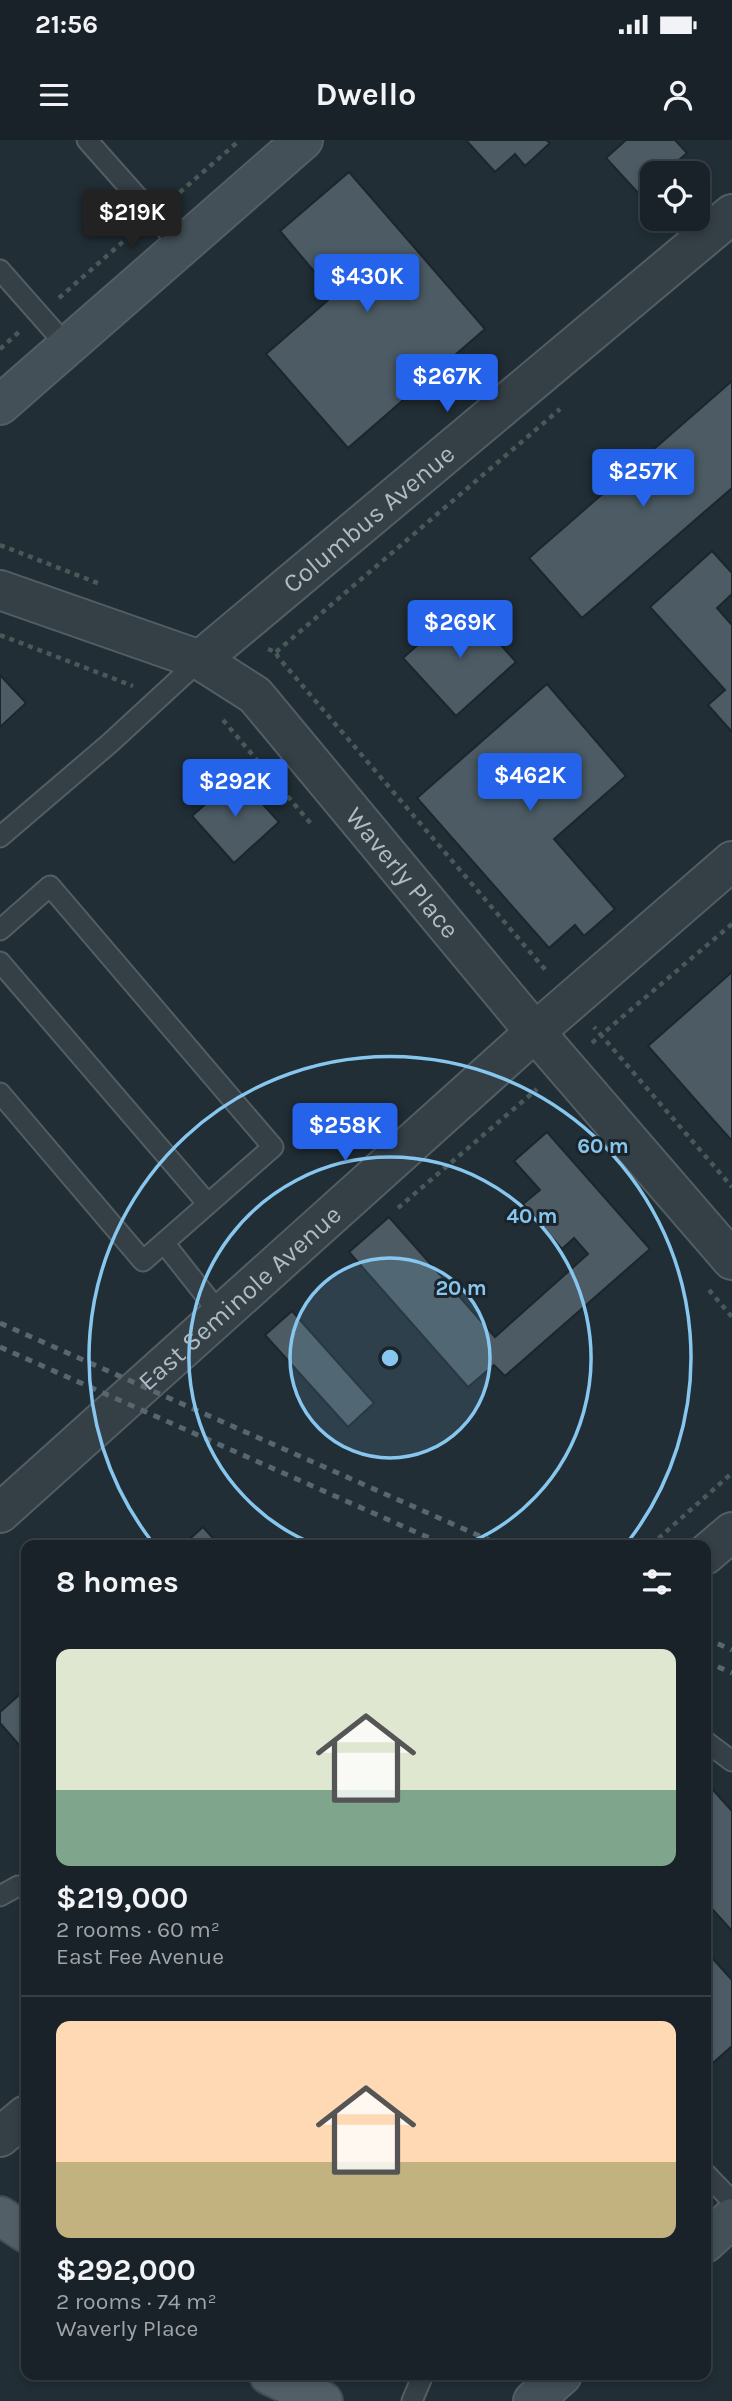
<!DOCTYPE html>
<html lang="en">
<head>
<meta charset="utf-8">
<style>
	body { margin:0; font-family:Karla,sans-serif; background:#222a30; color:#f1f3f6; height:100vh; display:flex; flex-direction:column; font-size:26px; white-space:nowrap }
	* { box-sizing:border-box; margin:0 }
	p { font-size:23px; color:#9fa4a8 }
	.icon { flex:none; width:38px; height:38px; fill:none; stroke:currentColor; stroke-width:2; stroke-linecap:round; stroke-linejoin:round }
	.map { position:relative; flex:1; overflow:hidden }
	.side { position:absolute; left:21px; top:1400px; width:690px; height:840px; display:flex; flex-direction:column; background:#192228; border-radius:14px; box-shadow:0 4px 10px #0003,0 0 0 2px #373f45 }
	.side>* { flex:none }
	.controls { position:absolute; left:640px; top:21px; display:grid; gap:14px }
	.controls a { display:grid; place-items:center; width:70px; height:70px; border-radius:14px; background:#192228; box-shadow:0 4px 10px #0003,0 0 0 2px #373f45; font-size:35px }
	.price { position:absolute; translate:-50% -60px; padding:0 16px; border-radius:7px; background:#2563eb; color:#fff; font-size:23px; line-height:46px; filter:drop-shadow(0 2px 4px #0008) }
	.price::after { content:''; position:absolute; left:50%; top:42px; width:21px; height:16px; margin-left:-10px; background:inherit; clip-path:polygon(0 0,100% 0,50% 100%) }
	.price.selected { background:#222; color:#fff }
	ul { padding:0; list-style:none }
	li { display:grid; align-content:center; gap:14px; height:371px; padding:0 35px }
	li+li { border-top:2px solid #373f45 }
	li span { display:grid; place-items:center; height:217px; border-radius:14px; color:#555 }
	li>.icon { margin-inline-start:auto }
	span .icon { width:126px; height:126px; fill:#fffc; stroke-width:1 }
	li b { font-size:30px }
	h2 { display:flex; justify-content:space-between; align-items:center; height:84px; padding:0 35px; font-size:30px }
	.status { display:flex; justify-content:space-between; align-items:center; height:49px; padding:0 35px; background:#192228; direction:ltr }
	.status svg { height:19px; fill:currentColor }
	header { display:flex; justify-content:space-between; align-items:center; height:91px; padding:0 35px; background:#192228; font-size:32px; font-weight:700 }
	.map>svg:first-child { display:block }
	.building { fill:#4c5b64; stroke:#1c262c; stroke-width:2 }
	.lines { fill:none; stroke-linecap:round; stroke-linejoin:round }
	.lane-casing { stroke:#525d64; stroke-width:23 }
	.street-casing { stroke:#525d64; stroke-width:42 }
	.secondary-casing { stroke:#525d64; stroke-width:42 }
	.primary-casing { stroke:#414b52; stroke-width:42 }
	.path { stroke:#475a58; stroke-width:4.5; stroke-dasharray:5 5; stroke-linecap:butt }
	.lane { stroke:#343f46; stroke-width:19 }
	.street { stroke:#343f46; stroke-width:38 }
	.secondary { stroke:#435058; stroke-width:38 }
	.primary { stroke:#525f66; stroke-width:38 }
	.rail { stroke:#58676f; stroke-width:5; stroke-dasharray:7 7; stroke-linecap:butt }
	.ring { fill:none; stroke:#87c7ef; stroke-width:3.5 }
	.labels { text-anchor:middle; stroke-width:6; stroke-linejoin:round; paint-order:stroke }
	.street-label { font-size:26px; fill:#afbbc3; stroke:#1a242a }
	.centre { fill:#87c7ef; stroke:#1a242a; stroke-width:3.5 }
	.ring-label { font-size:21px; text-anchor:middle; font-weight:bold; fill:#87c7ef; stroke:#1a242a; stroke-width:6; stroke-linejoin:round; paint-order:stroke }
</style>
</head>
<body>
<div class="status"><b>21:56</b><svg viewBox="0 0 49 12"><path d="M0 12V9h3v3zM5 12V6h3v6zM10 12V3h3v9zM15 12V0h3v12zM26 1h20v11H26zM47 4h2v5h-2z"/></svg></div>
<header><svg class="icon" aria-label="menu" viewBox="0 0 24 24"><path d="M4 6h16M4 12h16M4 18h16"/></svg>Dwello<svg class="icon" aria-label="person" viewBox="0 0 24 24"><circle cx="12" cy="8" r="4"/><path d="M4 21q1-7 8-7t8 7"/></svg></header>
<div class="map">
<svg width="732" height="2261" viewBox="0 0 732 2261">
	<rect width="100%" height="100%" fill="#212e35"/>
	<path class="building" d="M 466,0 L 546,0 L 550,3 L 525,26 L 515,14 L 495,32 Z
		M 626,0 L 675,0 L 687,13 L 664,33 L 653,33 L 653,44 L 640,55 L 606,18 Z
		M 349,32 L 485,189 L 348,308 L 266,214 L 334,155 L 280,91 Z
		M 732,241 L 732,348 L 582,478 L 529,418 Z
		M 712,411 L 732,433 L 732,454 L 717,468 L 732,485 L 732,592 L 708,565 L 725,550 L 650,467 Z
		M 464,464 L 516,522 L 456,576 L 403,518 Z
		M 0,535 L 26,563 L 0,587 Z
		M 547,544 L 626,636 L 554,699 L 615,769 L 584,796 L 575,785 L 549,808 L 417,658 Z
		M 237,636 L 279,682 L 234,723 L 192,676 Z
		M 732,832 L 732,1001 L 648,906 Z
		M 547,992 L 650,1109 L 505,1236 L 494,1225 L 468,1247 L 349,1112 L 389,1077 L 495,1197 L 588,1114 L 574,1098 L 562,1109 L 523,1064 L 540,1050 L 514,1021 Z
		M 292,1171 L 374,1263 L 348,1287 L 265,1195 Z
		M 203,1387 L 219,1405 L 183,1405 Z
		M 148,1395 L 157,1405 L 137,1405 Z
		M 26,1549 L 26,1613 L 0,1583 L 0,1572 Z
		M 705,1641 L 732,1671 L 732,1791 L 705,1761 Z
		M 705,1810 L 732,1840 L 732,1906 L 705,1930 Z"/>
	<g class="lines">
		<defs>
			<path id="lane" d="M 87,0 L 181,106
				M 0,130 L 67,206
				M 0,697 L 110,603 L 200,520
				M 0,790 L 50,746 L 273,1007 L 143,1121 L 0,953
				M 0,822 L 208,1064
				M 164,1103 L 221,1175
				M 705,1601 L 732,1621
				M 0,1756 L 18,1746 L 26,1746
				M 705,2033 L 732,2061
				M 412,2261 L 423,2235"/>
			<g id="street">
				<path id="s1" d="M 0,450 L 200,520 L 255,555 L 535,892 L 732,1120"/>
				<path id="s2" d="M 200,520 L 732,74"/>
				<path id="s3" d="M 0,1373 L 535,892 L 732,721"/>
				<path d="M 705,1415 L 732,1392"/>
				<path d="M 0,1997 L 26,1975"/>
			</g>
			<path id="secondary" d="M 0,265 L 303,0
				M 705,2103 L 732,2078
				M 533,2261 L 562,2235"/>
			<path id="primary" d="M 0,2076 L 26,2093
				M 269,2235 L 323,2261"/>
		</defs>
		<use href="#lane" class="lane-casing"/>
		<use href="#street" class="street-casing"/>
		<use href="#secondary" class="secondary-casing"/>
		<use href="#primary" class="primary-casing"/>
		<path class="path" d="M 172,59 L 240,0
			M 59,158 L 134,92
			M 0,209 L 20,191
			M 0,405 L 100,444
			M 0,495 L 133,546
			M 268,509 L 276,512 L 278,517 L 548,833
			M 276,512 L 560,269
			M 223,580 L 312,685
			M 732,784 L 601,895 L 732,1047
			M 592,903 L 601,895 L 594,887
			M 398,1068 L 537,949
			M 709,1150 L 732,1177
			M 651,1405 L 732,1333"/>
		<use href="#lane" class="lane"/>
		<use href="#street" class="street"/>
		<use href="#secondary" class="secondary"/>
		<use href="#primary" class="primary"/>
		<path class="rail" d="M 0,1183 L 500,1405
			M 0,1207 L 445,1405
			M 705,1498 L 732,1510
			M 705,1521 L 732,1533"/>
	</g>
	<circle cx="390" cy="1218" r="100" fill="#87c7ef" fill-opacity=".12"/>
	<g class="ring">
		<circle cx="390" cy="1218" r="100"/>
		<path d="M316 1405A201 201 0 1 1 464 1405"/>
		<path d="M153 1403A301 301 0 1 1 627 1403"/>
	</g>
	<g class="labels">
		<g class="street-label">
			<text dy="9" stroke="none"><textPath href="#s2" startOffset="220">Columbus Avenue</textPath></text>
			<text dy="9" stroke="none"><textPath href="#s1" startOffset="508">Waverly Place</textPath></text>
			<text dy="9" stroke="none"><textPath href="#s3" startOffset="322">East Seminole Avenue</textPath></text>
		</g>
	</g>
	<circle cx="390" cy="1218" r="10" class="centre"/>
	<g class="ring-label">
		<text x="603" y="1013">60 m</text>
		<text x="532" y="1083">40 m</text>
		<text x="461" y="1155">20 m</text>
	</g>
</svg>
<div class="controls">
<a><svg class="icon" aria-label="locate" viewBox="0 0 24 24"><circle cx="12" cy="12" r="6"/><path d="M12 2v4M12 18v4M2 12h4M18 12h4"/></svg></a>
</div>
<b class="price selected" style="left:132px;top:110px">$219K</b>
<b class="price" style="left:367px;top:174px">$430K</b>
<b class="price" style="left:447px;top:274px">$267K</b>
<b class="price" style="left:643px;top:369px">$257K</b>
<b class="price" style="left:460px;top:520px">$269K</b>
<b class="price" style="left:530px;top:673px">$462K</b>
<b class="price" style="left:235px;top:679px">$292K</b>
<b class="price" style="left:345px;top:1023px">$258K</b>
<section class="side">
<h2>8 homes<svg class="icon" aria-label="filters" viewBox="0 0 24 24"><path d="M4 7h16M4 17h16"/><circle cx="9" cy="7" r="2"/><circle cx="15" cy="17" r="2"/></svg></h2>
<ul>
<li><span style="background:linear-gradient(#dfe7d0 65%,#7fa58c 0)"><svg class="icon" aria-label="home" viewBox="0 0 24 24"><path d="M3 11l9-7 9 7M6 9v11h12V9"/></svg></span><div><b>$219,000</b><p>2 rooms · 60 m²</p><p>East Fee Avenue</p></div></li>
<li><span style="background:linear-gradient(#ffd9b3 65%,#c2b280 0)"><svg class="icon" aria-label="home" viewBox="0 0 24 24"><path d="M3 11l9-7 9 7M6 9v11h12V9"/></svg></span><div><b>$292,000</b><p>2 rooms · 74 m²</p><p>Waverly Place</p></div></li>
</ul>
</section>
</div>
</body>
</html>
